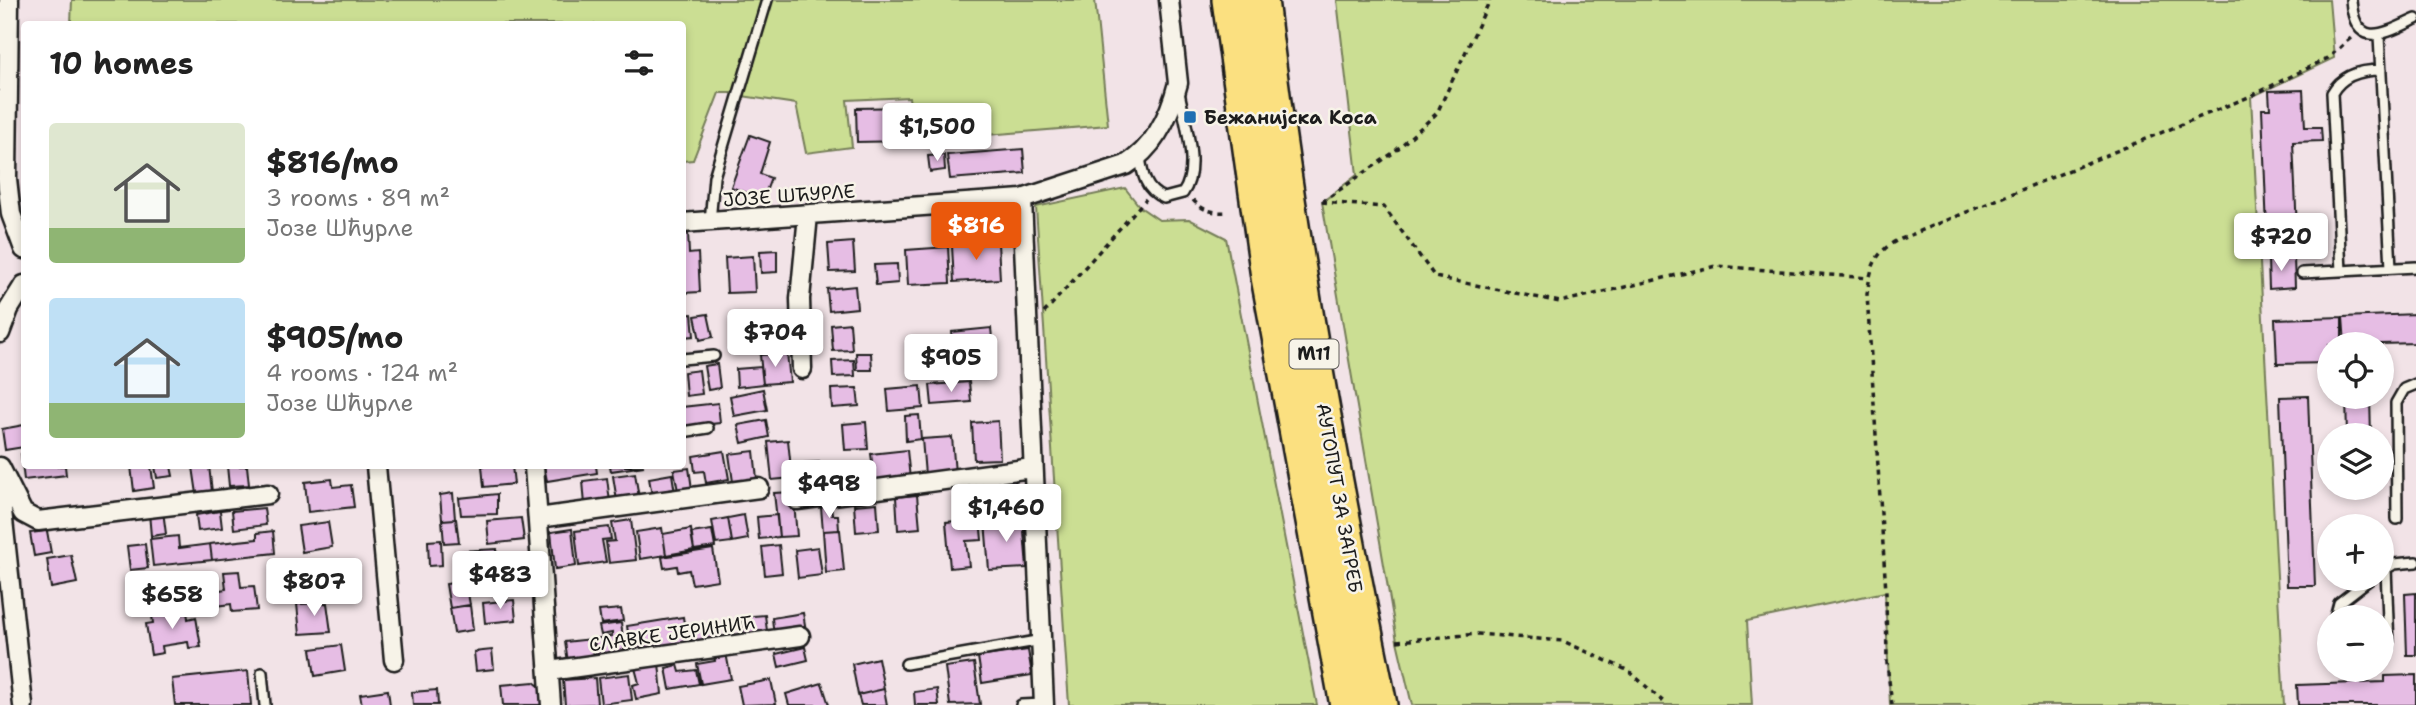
<!DOCTYPE html>
<html lang="en">
<head>
<meta charset="utf-8">
<style>
	body { margin:0; font-family:"Shantell Sans",sans-serif; background:#f2f2f2; color:#222; height:100vh; display:flex; flex-direction:column; font-size:26px; white-space:nowrap }
	* { box-sizing:border-box; margin:0 }
	p { font-size:23px; color:#767676 }
	.icon { flex:none; width:38px; height:38px; fill:none; stroke:currentColor; stroke-width:2; stroke-linecap:round; stroke-linejoin:round }
	.map { position:relative; flex:1; overflow:hidden }
	.sheet { position:absolute; left:21px; top:21px; width:665px; height:448px; display:flex; flex-direction:column; background:#fff; border-radius:7px; box-shadow:0 4px 10px #0003 }
	.sheet>* { flex:none }
	.buttons { position:absolute; left:2317px; top:332px; display:grid; gap:14px }
	.buttons a { display:grid; place-items:center; width:77px; height:77px; border-radius:50%; background:#fff; box-shadow:0 4px 10px #0003; font-size:35px }
	.price { position:absolute; translate:-50% -60px; padding:0 16px; border-radius:7px; background:#fff; color:#222; font-size:23px; line-height:46px; filter:drop-shadow(0 2px 4px #0008) }
	.price::after { content:''; position:absolute; left:50%; top:42px; width:21px; height:16px; margin-left:-10px; background:inherit; clip-path:polygon(0 0,100% 0,50% 100%) }
	.price.active { background:#ea580c; color:#fff }
	ul { padding:0; list-style:none }
	li { display:flex; align-items:center; gap:21px; height:175px; padding:0 28px }
	li span { display:grid; place-items:center; flex:none; width:196px; height:140px; border-radius:7px; color:#555 }
	li>.icon { margin-inline-start:auto }
	span .icon { width:84px; height:84px; fill:#fffc; stroke-width:1 }
	li b { font-size:30px }
	h2 { display:flex; justify-content:space-between; align-items:center; height:84px; padding:0 28px; font-size:30px }
	.map>svg:first-child { display:block }
	.green { fill:#cbde93; stroke:#747d58; stroke-width:2 }
	.building { fill:#e6bde4; stroke:#1c1c1c; stroke-width:2 }
	.lines { fill:none; stroke-linecap:round; stroke-linejoin:round }
	.lane-casing { stroke:#1c1c1c; stroke-width:14 }
	.street-casing { stroke:#1c1c1c; stroke-width:23 }
	.highway-casing { stroke:#1c1c1c; stroke-width:38 }
	.path { stroke:#1c1c1c; stroke-width:3.5; stroke-dasharray:5 5; stroke-linecap:butt }
	.lane { stroke:#f7f3e8; stroke-width:9 }
	.street { stroke:#f7f3e8; stroke-width:18 }
	.highway { stroke:#fbe080; stroke-width:33 }
	.poi-dot { fill:#1f6fb2; stroke:#f7f3e8; stroke-width:2.5 }
	.labels { text-anchor:middle; stroke-width:5; stroke-linejoin:round; paint-order:stroke }
	.shield { fill:#f7f3e8; stroke:#5e5c59; stroke-width:2 }
	.shield-label { font-size:18px; font-weight:bold; fill:#1c1c1c }
	.poi-label { font-size:19px; font-weight:bold; fill:#1c1c1c; stroke:#f7f3e8; text-anchor:start }
	.street-label { font-size:19px; fill:#1c1c1c; stroke:#f7f3e8 }
</style>
</head>
<body>
<div class="map">
<svg width="2416" height="705" viewBox="0 0 2416 705">
	<rect width="100%" height="100%" fill="#f2e3e7"/>
	<filter id="ink" filterUnits="userSpaceOnUse"><feTurbulence type="fractalNoise" baseFrequency=".0143" numOctaves="2"/><feDisplacementMap in="SourceGraphic" scale="14" xChannelSelector="R" yChannelSelector="G"/><feConvolveMatrix kernelMatrix="1 2 1 2 8 2 1 2 1" color-interpolation-filters="sRGB"/></filter>
	<g filter="url(#ink)">
		<path class="green" d="M 72,0 L 763,0 L 735,93 L 719,93 L 693,160 L 683,161 L 682,24 L 71,24 Z
			M 770,0 L 1095,0 L 1108,125 L 914,141 L 909,97 L 847,100 L 852,147 L 806,153 L 796,104 L 742,96 Z
			M 1337,0 L 2329,0 L 2334,58 L 2251,97 L 2284,705 L 1890,705 L 1885,592 L 1747,621 L 1752,705 L 1412,705 L 1397,641 L 1322,202 L 1357,175 Z
			M 1125,188 L 1140,207 L 1159,220 L 1189,219 L 1226,238 L 1317,705 L 1069,705 L 1036,207 Z"/>
		<path class="building" d="M 2303,90 L 2305,127 L 2321,127 L 2322,141 L 2293,142 L 2298,252 L 2268,253 L 2262,109 L 2270,109 L 2269,91 Z
			M 907,107 L 907,141 L 857,142 L 856,108 Z
			M 750,135 L 770,142 L 760,174 L 771,178 L 763,199 L 731,187 Z
			M 1023,149 L 1025,173 L 950,179 L 947,155 Z
			M 944,155 L 945,170 L 930,172 L 928,156 Z
			M 682,232 L 688,232 L 689,254 L 698,253 L 700,292 L 682,293 Z
			M 853,242 L 855,271 L 830,272 L 828,244 Z
			M 998,243 L 1000,279 L 954,282 L 952,246 Z
			M 948,247 L 950,283 L 908,285 L 906,250 Z
			M 777,250 L 777,272 L 761,273 L 760,251 Z
			M 753,256 L 755,292 L 727,293 L 725,258 Z
			M 2294,258 L 2295,287 L 2269,289 L 2268,259 Z
			M 897,264 L 898,283 L 876,285 L 874,265 Z
			M 855,286 L 857,308 L 829,311 L 827,289 Z
			M 692,314 L 694,336 L 684,337 L 682,315 Z
			M 708,314 L 713,337 L 700,340 L 695,316 Z
			M 2416,314 L 2416,343 L 2345,345 L 2343,317 Z
			M 2342,317 L 2342,345 L 2329,345 L 2329,363 L 2277,364 L 2275,319 Z
			M 850,323 L 852,350 L 833,351 L 831,325 Z
			M 991,328 L 994,357 L 955,360 L 952,332 Z
			M 786,331 L 788,345 L 769,348 L 767,333 Z
			M 787,353 L 790,382 L 763,384 L 760,355 Z
			M 856,353 L 871,353 L 872,370 L 857,370 Z
			M 854,360 L 855,376 L 833,377 L 832,361 Z
			M 717,364 L 720,388 L 708,390 L 704,366 Z
			M 761,367 L 763,384 L 737,387 L 736,369 Z
			M 699,370 L 702,394 L 686,396 L 684,372 Z
			M 969,382 L 971,402 L 932,405 L 930,385 Z
			M 921,386 L 923,408 L 889,411 L 887,389 Z
			M 857,388 L 859,406 L 832,408 L 831,389 Z
			M 763,389 L 767,410 L 734,416 L 730,396 Z
			M 2308,396 L 2315,586 L 2287,586 L 2280,397 Z
			M 2346,397 L 2370,397 L 2371,436 L 2347,436 Z
			M 718,403 L 720,423 L 682,427 L 682,407 Z
			M 919,415 L 921,439 L 906,441 L 905,416 Z
			M 766,420 L 769,437 L 742,443 L 738,425 Z
			M 998,421 L 1000,459 L 974,460 L 972,423 Z
			M 866,422 L 868,449 L 845,450 L 843,424 Z
			M 24,425 L 24,447 L 5,450 L 2,429 Z
			M 952,437 L 955,473 L 925,475 L 922,439 Z
			M 788,440 L 792,478 L 772,480 L 768,442 Z
			M 907,450 L 910,479 L 875,483 L 871,454 Z
			M 724,451 L 729,479 L 706,483 L 704,471 L 695,472 L 693,456 Z
			M 754,451 L 757,479 L 733,482 L 729,454 Z
			M 24,453 L 24,466 L 65,466 L 66,475 L 24,480 L 21,454 Z
			M 819,462 L 821,489 L 807,490 L 804,463 Z
			M 851,464 L 853,482 L 830,484 L 828,467 Z
			M 131,466 L 151,466 L 154,488 L 134,491 Z
			M 155,466 L 171,466 L 173,476 L 157,478 Z
			M 209,466 L 212,492 L 197,494 L 193,467 Z
			M 227,466 L 247,466 L 249,485 L 229,486 Z
			M 482,466 L 512,466 L 514,484 L 484,487 Z
			M 544,466 L 596,466 L 597,473 L 547,481 Z
			M 610,466 L 644,466 L 611,471 Z
			M 689,468 L 692,489 L 678,491 L 674,470 Z
			M 635,473 L 639,498 L 617,501 L 613,476 Z
			M 672,474 L 675,493 L 652,496 L 649,478 Z
			M 607,478 L 610,502 L 585,505 L 583,481 Z
			M 1015,478 L 1018,517 L 987,519 L 985,492 L 996,491 L 995,479 Z
			M 332,479 L 333,487 L 351,485 L 354,507 L 308,512 L 305,482 Z
			M 793,492 L 797,536 L 779,537 L 774,493 Z
			M 453,493 L 455,519 L 442,520 L 440,495 Z
			M 497,494 L 497,514 L 461,515 L 459,498 Z
			M 917,495 L 920,528 L 898,530 L 896,497 Z
			M 877,503 L 879,530 L 856,532 L 854,505 Z
			M 831,506 L 832,515 L 838,515 L 839,530 L 823,531 L 821,507 Z
			M 264,508 L 266,525 L 234,529 L 232,511 Z
			M 163,511 L 166,534 L 151,536 L 149,513 Z
			M 220,511 L 222,528 L 198,531 L 196,515 Z
			M 744,515 L 748,539 L 732,542 L 728,518 Z
			M 777,515 L 779,537 L 759,539 L 757,517 Z
			M 521,518 L 524,540 L 489,544 L 487,521 Z
			M 728,518 L 732,542 L 716,544 L 712,521 Z
			M 456,519 L 459,542 L 444,543 L 442,520 Z
			M 980,519 L 982,540 L 966,541 L 969,566 L 950,568 L 946,522 Z
			M 1023,519 L 1027,568 L 989,570 L 985,521 Z
			M 631,520 L 636,560 L 609,563 L 606,542 L 615,541 L 612,523 Z
			M 328,522 L 332,547 L 302,552 L 298,526 Z
			M 609,527 L 611,539 L 602,540 L 606,562 L 579,566 L 575,531 Z
			M 662,528 L 666,555 L 640,559 L 636,532 Z
			M 572,529 L 576,566 L 555,569 L 551,532 Z
			M 691,529 L 694,550 L 666,555 L 663,534 Z
			M 712,530 L 715,547 L 694,550 L 691,533 Z
			M 840,530 L 844,571 L 826,573 L 823,531 Z
			M 47,531 L 51,553 L 34,556 L 30,533 Z
			M 273,531 L 275,553 L 212,560 L 210,544 L 257,539 L 257,533 Z
			M 178,536 L 179,548 L 210,544 L 212,560 L 153,566 L 150,539 Z
			M 441,540 L 442,565 L 429,566 L 428,541 Z
			M 145,544 L 148,568 L 130,570 L 127,546 Z
			M 779,545 L 782,573 L 765,575 L 762,547 Z
			M 818,547 L 822,575 L 798,578 L 795,550 Z
			M 497,549 L 498,566 L 463,568 L 462,551 Z
			M 713,549 L 718,580 L 692,584 L 689,570 L 678,572 L 677,566 L 664,568 L 662,557 Z
			M 71,555 L 77,583 L 51,588 L 47,559 Z
			M 331,562 L 334,591 L 304,594 L 301,564 Z
			M 239,571 L 241,587 L 254,586 L 257,610 L 232,612 L 231,604 L 216,606 L 214,591 L 226,589 L 224,572 Z
			M 466,581 L 470,605 L 450,608 L 446,584 Z
			M 2416,593 L 2416,655 L 2407,655 L 2405,594 Z
			M 514,600 L 516,620 L 485,623 L 483,603 Z
			M 327,603 L 331,632 L 300,634 L 297,604 Z
			M 470,605 L 473,630 L 454,633 L 450,608 Z
			M 621,609 L 623,621 L 601,624 L 599,611 Z
			M 187,611 L 188,619 L 196,617 L 201,647 L 189,648 L 188,642 L 162,646 L 163,653 L 151,655 L 146,624 L 153,623 L 152,616 Z
			M 803,613 L 806,631 L 774,636 L 772,618 Z
			M 765,615 L 767,631 L 744,634 L 741,617 Z
			M 683,617 L 687,643 L 631,652 L 627,626 Z
			M 621,623 L 625,653 L 596,656 L 594,639 L 612,636 L 612,633 L 601,635 L 599,626 Z
			M 719,626 L 721,639 L 692,644 L 690,631 Z
			M 592,639 L 594,658 L 568,662 L 565,642 Z
			M 341,645 L 345,671 L 315,676 L 311,649 Z
			M 805,647 L 808,660 L 779,667 L 776,654 Z
			M 492,650 L 494,669 L 476,671 L 474,652 Z
			M 1028,650 L 1032,675 L 982,683 L 978,657 Z
			M 726,653 L 731,679 L 701,684 L 697,664 L 715,661 L 714,655 Z
			M 878,658 L 884,689 L 858,695 L 852,664 Z
			M 659,663 L 662,694 L 636,699 L 633,685 L 639,683 L 635,668 Z
			M 974,663 L 980,704 L 950,705 L 945,667 Z
			M 678,665 L 680,672 L 696,670 L 699,684 L 670,689 L 666,668 Z
			M 248,671 L 251,705 L 175,705 L 172,679 Z
			M 629,674 L 632,700 L 601,704 L 598,678 Z
			M 2416,675 L 2416,705 L 2298,705 L 2297,685 L 2385,682 L 2385,676 Z
			M 595,678 L 597,704 L 565,705 L 563,680 Z
			M 771,680 L 776,704 L 742,705 L 738,686 Z
			M 534,682 L 544,690 L 545,705 L 503,705 L 501,685 Z
			M 822,683 L 829,705 L 789,705 L 786,694 Z
			M 884,689 L 887,705 L 861,705 L 858,695 Z
			M 937,689 L 939,705 L 915,705 L 914,692 Z
			M 388,690 L 390,705 L 362,705 L 360,694 Z
			M 437,690 L 438,705 L 413,705 L 412,692 Z"/>
		<g class="lines">
			<defs>
				<path id="lane" d="M 2351,0 C 2355,51 2384,34 2416,19
					M 2379,36 L 2391,268
					M 1140,156 C 1142,173 1145,191 1164,198 L 1183,193 C 1201,168 1184,120 1179,92
					M 710,222 L 714,177 L 767,0
					M 2341,271 L 2332,93 C 2342,75 2361,70 2381,70
					M 2302,273 L 2416,267
					M 682,359 L 714,356
					M 682,432 L 708,428
					M 795,476 L 797,500
					M 2397,519 L 2396,403 L 2404,389 L 2416,384
					M 2382,571 L 2394,564 L 2416,562
					M 2335,618 L 2339,603 L 2370,579
					M 2382,659 L 2389,647 L 2386,568
					M 906,664 L 1042,640
					M 262,673 L 265,705
					M 1021,705 L 1044,704"/>
				<path id="street" d="M 9,0 L 7,179 L 11,214 L 24,249
					M 1022,199 L 1044,705
					M 682,223 L 1022,199 L 1126,165 C 1155,147 1170,115 1178,83 L 1169,0
					M 0,333 L 9,309 L 24,285
					M 802,369 L 800,299 L 808,215
					M 376,466 L 394,660
					M 534,466 L 551,705
					M 0,467 L 23,513 L 38,521 L 268,494
					M 0,492 L 23,705
					M 797,500 L 1032,468
					M 538,518 L 759,488
					M 549,671 L 800,636"/>
				<path id="highway" d="M 1229,0 L 1268,277 L 1347,705
					M 1261,0 C 1289,237 1332,472 1380,705"/>
			</defs>
			<use href="#lane" class="lane-casing"/>
			<use href="#street" class="street-casing"/>
			<use href="#highway" class="highway-casing"/>
			<path class="path" d="M 1193,200 C 1203,211 1213,213 1228,212
				M 1322,202 L 1384,207 L 1435,277 L 1560,302 L 1716,266 L 1869,278
				M 1322,202 L 1393,153 L 1437,113 L 1490,0
				M 1044,313 L 1146,199
				M 1397,641 L 1478,634 L 1563,641 L 1629,671 L 1667,705
				M 1892,705 L 1887,664 L 1886,592 L 1867,294 C 1871,269 1873,254 1896,241 L 2251,96 L 2328,58 L 2352,37"/>
			<use href="#lane" class="lane"/>
			<use href="#street" class="street"/>
			<use href="#highway" class="highway"/>
		</g>
	</g>
	<rect class="poi-dot" x="1183" y="110" width="14" height="14" rx="3.5"/>
	<g class="labels">
		<rect class="shield" x="1289.5" y="339.5" width="49" height="29" rx="5"/>
		<g class="shield-label">
			<text x="1314" y="360">M11</text>
		</g>
		<g class="poi-label">
			<text x="1204" y="124">Бежанијска Коса</text>
		</g>
		<g class="street-label">
			<text transform="translate(789 195) rotate(-4)" y="7">ЈОЗЕ ШЋУРЛЕ</text>
			<text transform="translate(1340 498) rotate(80)" y="7">АУТОПУТ ЗА ЗАГРЕБ</text>
			<text transform="translate(672 633) rotate(-8)" y="7">СЛАВКЕ ЈЕРИНИЋ</text>
		</g>
	</g>
</svg>
<div class="buttons">
<a><svg class="icon" aria-label="locate" viewBox="0 0 24 24"><circle cx="12" cy="12" r="6"/><path d="M12 2v4M12 18v4M2 12h4M18 12h4"/></svg></a>
<a><svg class="icon" aria-label="layers" viewBox="0 0 24 24"><path d="M12 4l9 5-9 5-9-5zM3 14l9 5 9-5"/></svg></a>
<a>+</a>
<a>−</a>
</div>
<b class="price" style="left:937px;top:163px">$1,500</b>
<b class="price active" style="left:976px;top:262px">$816</b>
<b class="price" style="left:2281px;top:273px">$720</b>
<b class="price" style="left:775px;top:369px">$704</b>
<b class="price" style="left:951px;top:394px">$905</b>
<b class="price" style="left:829px;top:520px">$498</b>
<b class="price" style="left:1006px;top:544px">$1,460</b>
<b class="price" style="left:500px;top:611px">$483</b>
<b class="price" style="left:314px;top:618px">$807</b>
<b class="price" style="left:172px;top:631px">$658</b>
<section class="sheet">
<h2>10 homes<svg class="icon" aria-label="filters" viewBox="0 0 24 24"><path d="M4 7h16M4 17h16"/><circle cx="9" cy="7" r="2"/><circle cx="15" cy="17" r="2"/></svg></h2>
<ul>
<li><span style="background:linear-gradient(#dfe7d0 75%,#8fb573 0)"><svg class="icon" aria-label="home" viewBox="0 0 24 24"><path d="M3 11l9-7 9 7M6 9v11h12V9"/></svg></span><div><b>$816/mo</b><p>3 rooms · 89 m²</p><p>Јозе Шћурле</p></div></li>
<li><span style="background:linear-gradient(#bfe0f5 75%,#8fb573 0)"><svg class="icon" aria-label="home" viewBox="0 0 24 24"><path d="M3 11l9-7 9 7M6 9v11h12V9"/></svg></span><div><b>$905/mo</b><p>4 rooms · 124 m²</p><p>Јозе Шћурле</p></div></li>
</ul>
</section>
</div>
</body>
</html>
